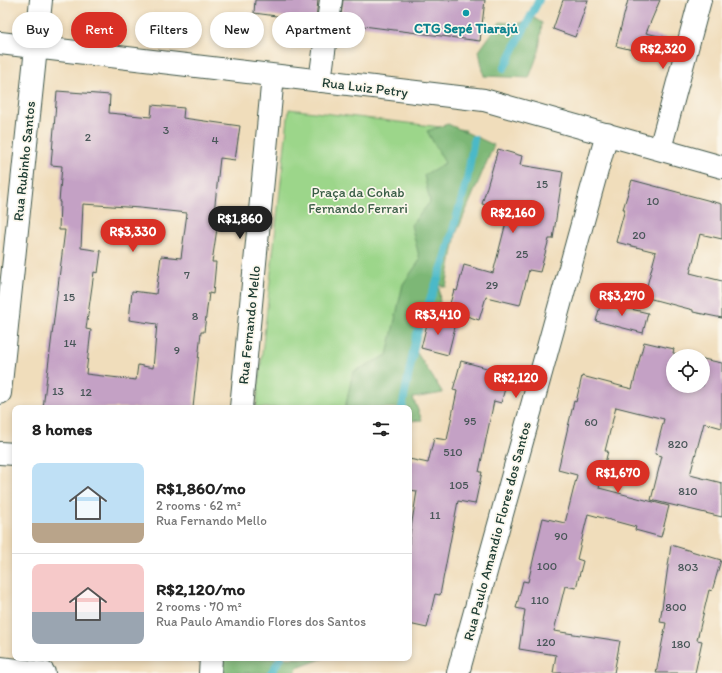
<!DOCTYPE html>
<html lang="en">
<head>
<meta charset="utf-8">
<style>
	body { margin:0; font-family:Itim,sans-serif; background:#f2f2f2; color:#222; height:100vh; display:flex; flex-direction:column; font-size:15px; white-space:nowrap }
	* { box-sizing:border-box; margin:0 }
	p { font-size:13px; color:#767676 }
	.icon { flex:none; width:22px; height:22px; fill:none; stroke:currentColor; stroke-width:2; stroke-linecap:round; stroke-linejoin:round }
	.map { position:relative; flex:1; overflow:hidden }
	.panel { position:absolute; left:12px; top:405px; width:400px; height:256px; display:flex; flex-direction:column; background:#fff; border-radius:8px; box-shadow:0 2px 6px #0003 }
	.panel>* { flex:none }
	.guide { position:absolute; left:12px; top:12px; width:400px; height:36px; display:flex; gap:8px }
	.controls { position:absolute; left:666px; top:349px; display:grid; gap:8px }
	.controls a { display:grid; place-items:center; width:44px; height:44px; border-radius:50%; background:#fff; box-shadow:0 2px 6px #0003; font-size:20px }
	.price { position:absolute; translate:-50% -34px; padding:0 9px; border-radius:14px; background:#d93025; color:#fff; font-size:13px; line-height:26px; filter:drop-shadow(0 1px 2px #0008) }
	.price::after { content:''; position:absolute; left:50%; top:24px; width:12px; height:9px; margin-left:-6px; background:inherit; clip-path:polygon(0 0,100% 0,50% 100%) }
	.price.current { background:#222; color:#fff }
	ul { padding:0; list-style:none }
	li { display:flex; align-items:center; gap:12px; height:100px; padding:0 20px }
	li+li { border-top:1px solid #e0e0e0 }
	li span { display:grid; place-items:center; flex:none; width:112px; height:80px; border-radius:8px; color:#555 }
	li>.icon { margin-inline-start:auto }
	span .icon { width:48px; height:48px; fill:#fffc; stroke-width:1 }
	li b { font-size:17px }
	h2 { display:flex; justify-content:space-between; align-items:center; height:48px; padding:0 20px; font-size:17px }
	.chip { padding:0 14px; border-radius:18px; background:#fff; box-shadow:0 2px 6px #0003; font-size:14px; line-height:36px }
	.chip.current { background:#d93025; color:#fff }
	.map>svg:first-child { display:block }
	.green { fill:#9cd68a; stroke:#5e8a5f }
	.forest { fill:#7db776; stroke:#4e7a55 }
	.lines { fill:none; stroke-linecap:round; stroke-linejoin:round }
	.stream { stroke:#4cb9c8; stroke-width:8 }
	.building { fill:#c4a1c5; fill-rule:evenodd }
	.minor-casing { stroke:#3e5548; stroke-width:24 }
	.minor { stroke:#fff; stroke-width:22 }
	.culture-dot { fill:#0f9aa8; stroke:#fbf7ec; stroke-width:1.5 }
	.labels { text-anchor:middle; stroke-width:3.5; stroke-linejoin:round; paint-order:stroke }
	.number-label { font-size:12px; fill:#485658 }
	.culture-label { font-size:14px; font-weight:bold; fill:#0d838f; stroke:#fbf7ec }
	.street-label { font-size:14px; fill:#1f3d34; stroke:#fbf7ec }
	.park-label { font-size:14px; fill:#385c45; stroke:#fbf7ec }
</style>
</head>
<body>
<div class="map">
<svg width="722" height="673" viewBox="0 0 722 673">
	<rect width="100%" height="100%" fill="#fbf7ec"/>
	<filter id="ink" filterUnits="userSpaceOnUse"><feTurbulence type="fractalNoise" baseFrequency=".025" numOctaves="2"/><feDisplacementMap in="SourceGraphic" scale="8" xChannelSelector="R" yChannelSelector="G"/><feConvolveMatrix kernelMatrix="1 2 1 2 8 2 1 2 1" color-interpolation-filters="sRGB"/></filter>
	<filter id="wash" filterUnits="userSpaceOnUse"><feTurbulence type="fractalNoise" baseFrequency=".012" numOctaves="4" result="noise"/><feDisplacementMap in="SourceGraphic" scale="16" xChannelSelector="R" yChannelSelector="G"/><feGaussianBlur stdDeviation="0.9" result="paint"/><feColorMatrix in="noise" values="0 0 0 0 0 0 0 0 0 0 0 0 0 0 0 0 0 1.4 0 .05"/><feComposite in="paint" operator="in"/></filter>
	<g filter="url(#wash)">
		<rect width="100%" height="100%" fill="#f0ddbb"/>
		<path class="green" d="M 289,109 L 466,130 L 373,408 L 256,408 Z"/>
		<path class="forest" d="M 534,18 L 542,23 L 539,51 L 529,78 L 484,76 L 479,51 L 500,22 L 518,24 Z
			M 448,124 L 494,145 L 456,234 L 446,287 L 439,285 L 440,307 L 422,317 L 415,350 L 443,393 L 413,398 L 422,420 L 409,421 L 409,408 L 345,408 L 353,372 L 387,355 L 403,284 L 420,260 L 411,225 L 430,202 L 424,175 L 445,163 L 427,131 Z
			M 223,658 L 324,658 L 297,668 L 295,673 L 221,673 Z"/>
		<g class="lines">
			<path class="stream" d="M 504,68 L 539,0
				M 402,408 L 416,337 L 444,262 L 467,180 L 474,139
				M 271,673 L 281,658"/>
		</g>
		<g id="blocks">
			<path class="building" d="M 255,0 L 318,0 L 316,20 L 314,21 L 254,13 Z
				M 343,0 L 485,0 L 480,41 L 340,23 Z
				M 563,0 L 588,0 L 575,37 L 553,29 Z
				M 628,0 L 660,0 L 646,33 L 667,38 L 662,57 L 616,46 Z
				M 57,91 L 110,95 L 109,113 L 151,117 L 152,105 L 184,108 L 183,118 L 240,126 L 235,160 L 220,158 L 213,222 L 218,222 L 212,262 L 216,262 L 213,294 L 209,293 L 204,332 L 201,332 L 193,408 L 43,408 L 65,230 L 59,230 L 60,202 L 59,202 L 62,166 L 51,165 ZM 83,204 L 140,208 L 187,213 L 181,258 L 161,256 L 156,294 L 132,291 L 129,320 L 157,324 L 153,368 L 138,365 L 136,380 L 86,374 L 91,330 L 86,329 L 94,272 L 98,273 L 101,251 L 81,248 Z
				M 498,149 L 522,156 L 520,165 L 563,172 L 553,239 L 549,239 L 540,272 L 529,270 L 520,305 L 486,297 L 479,320 L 448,310 L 454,290 L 457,291 L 464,265 L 493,273 L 509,211 L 482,204 Z
				M 632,180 L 722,204 L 722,239 L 700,234 L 690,273 L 722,281 L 722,318 L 693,312 L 693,310 L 644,297 L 656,252 L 616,242 L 625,209 L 623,209 Z
				M 601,302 L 648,313 L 643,333 L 596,321 Z
				M 429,316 L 456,323 L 448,355 L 421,348 Z
				M 644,342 L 674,349 L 673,353 L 688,356 L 673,356 L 673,386 L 703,386 L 703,359 L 722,363 L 722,428 L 704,423 L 690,475 L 722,483 L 722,517 L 651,500 L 662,456 L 655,454 L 664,419 L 616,407 L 605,451 L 608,451 L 599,488 L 669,506 L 661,537 L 635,530 L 636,527 L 588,514 L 577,559 L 583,561 L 576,588 L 565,586 L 554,631 L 620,641 L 614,673 L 553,673 L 556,655 L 519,649 L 525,610 L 516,608 L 523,581 L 528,582 L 543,518 L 565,523 L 577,475 L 558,470 L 574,401 L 576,402 L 582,376 L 632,389 Z
				M 461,361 L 509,374 L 501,403 L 494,401 L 479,472 L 482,472 L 475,504 L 458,501 L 440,595 L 435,594 L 427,628 L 409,624 L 409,540 L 417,491 L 409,490 L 409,459 L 428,463 L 434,438 L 447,440 L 457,391 L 453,390 Z
				M 671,545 L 721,560 L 712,591 L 709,590 L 697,640 L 702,641 L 695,673 L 656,673 L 666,623 L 660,622 Z"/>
		</g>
	</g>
	<g filter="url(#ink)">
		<use href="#blocks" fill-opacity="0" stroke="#3e5548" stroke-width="1"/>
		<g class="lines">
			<defs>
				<path id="minor" d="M 0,43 L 484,100 L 722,167
					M 320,81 L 331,0
					M 660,149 L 700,0
					M 0,393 L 41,0
					M 241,408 L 273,76
					M 0,453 L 15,454
					M 0,668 L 44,673
					M 210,673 L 211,658
					M 458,673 L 607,134"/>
			</defs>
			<use href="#minor" class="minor-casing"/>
			<use href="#minor" class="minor"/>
		</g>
	</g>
	<circle class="culture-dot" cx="466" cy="13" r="4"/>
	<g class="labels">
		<g class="number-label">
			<text x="166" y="134">3</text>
			<text x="88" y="141">2</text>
			<text x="215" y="144">4</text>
			<text x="542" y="188">15</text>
			<text x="653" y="205">10</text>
			<text x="639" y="239">20</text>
			<text x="522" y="258">25</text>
			<text x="187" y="279">7</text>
			<text x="492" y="289">29</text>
			<text x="69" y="301">15</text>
			<text x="195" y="320">8</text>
			<text x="70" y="347">14</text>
			<text x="177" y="354">9</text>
			<text x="58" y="395">13</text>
			<text x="86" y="396">12</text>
			<text x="470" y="425">95</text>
			<text x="591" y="426">60</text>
			<text x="678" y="448">820</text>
			<text x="453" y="456">510</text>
			<text x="459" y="489">105</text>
			<text x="688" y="495">810</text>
			<text x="435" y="519">11</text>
			<text x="561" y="540">90</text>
			<text x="547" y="570">100</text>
			<text x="688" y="571">803</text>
			<text x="540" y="604">110</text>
			<text x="676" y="611">800</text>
			<text x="546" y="646">120</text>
			<text x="681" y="648">180</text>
		</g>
		<g class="culture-label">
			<text x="466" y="33">CTG Sepé Tiarajú</text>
		</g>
		<g class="street-label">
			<text transform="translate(365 87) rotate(7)" y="5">Rua Luiz Petry</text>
			<text transform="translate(24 161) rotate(-84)" y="5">Rua Rubinho Santos</text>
			<text transform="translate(249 325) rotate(-84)" y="5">Rua Fernando Mello</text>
			<text transform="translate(497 531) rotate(-75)" y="5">Rua Paulo Amandio Flores dos Santos</text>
		</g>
		<g class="park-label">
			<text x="358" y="197">Praça da Cohab<tspan x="358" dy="16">Fernando Ferrari</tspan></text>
		</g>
	</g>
</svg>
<div class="controls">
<a><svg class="icon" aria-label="locate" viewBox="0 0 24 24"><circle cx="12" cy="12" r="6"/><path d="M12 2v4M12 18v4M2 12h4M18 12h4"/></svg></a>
</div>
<b class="price" style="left:663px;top:70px">R$2,320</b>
<b class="price" style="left:513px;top:234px">R$2,160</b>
<b class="price current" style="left:240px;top:240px">R$1,860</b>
<b class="price" style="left:133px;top:253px">R$3,330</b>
<b class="price" style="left:622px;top:317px">R$3,270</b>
<b class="price" style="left:438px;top:336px">R$3,410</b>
<b class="price" style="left:516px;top:399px">R$2,120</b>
<b class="price" style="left:618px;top:494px">R$1,670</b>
<div class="guide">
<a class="chip">Buy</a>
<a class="chip current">Rent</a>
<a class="chip">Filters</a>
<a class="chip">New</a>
<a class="chip">Apartment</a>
</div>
<section class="panel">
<h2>8 homes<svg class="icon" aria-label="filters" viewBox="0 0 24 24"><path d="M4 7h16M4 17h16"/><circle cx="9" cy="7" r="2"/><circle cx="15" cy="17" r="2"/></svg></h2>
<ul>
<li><span style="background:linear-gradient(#bfe0f5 75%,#b9a48a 0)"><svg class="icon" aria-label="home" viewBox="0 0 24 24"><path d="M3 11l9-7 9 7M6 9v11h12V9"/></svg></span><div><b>R$1,860/mo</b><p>2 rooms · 62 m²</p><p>Rua Fernando Mello</p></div></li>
<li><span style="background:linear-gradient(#f6c9c9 60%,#9aa5b1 0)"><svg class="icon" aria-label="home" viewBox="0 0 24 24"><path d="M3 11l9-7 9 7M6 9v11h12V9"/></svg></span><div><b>R$2,120/mo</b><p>2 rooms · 70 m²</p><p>Rua Paulo Amandio Flores dos Santos</p></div></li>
</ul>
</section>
</div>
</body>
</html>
